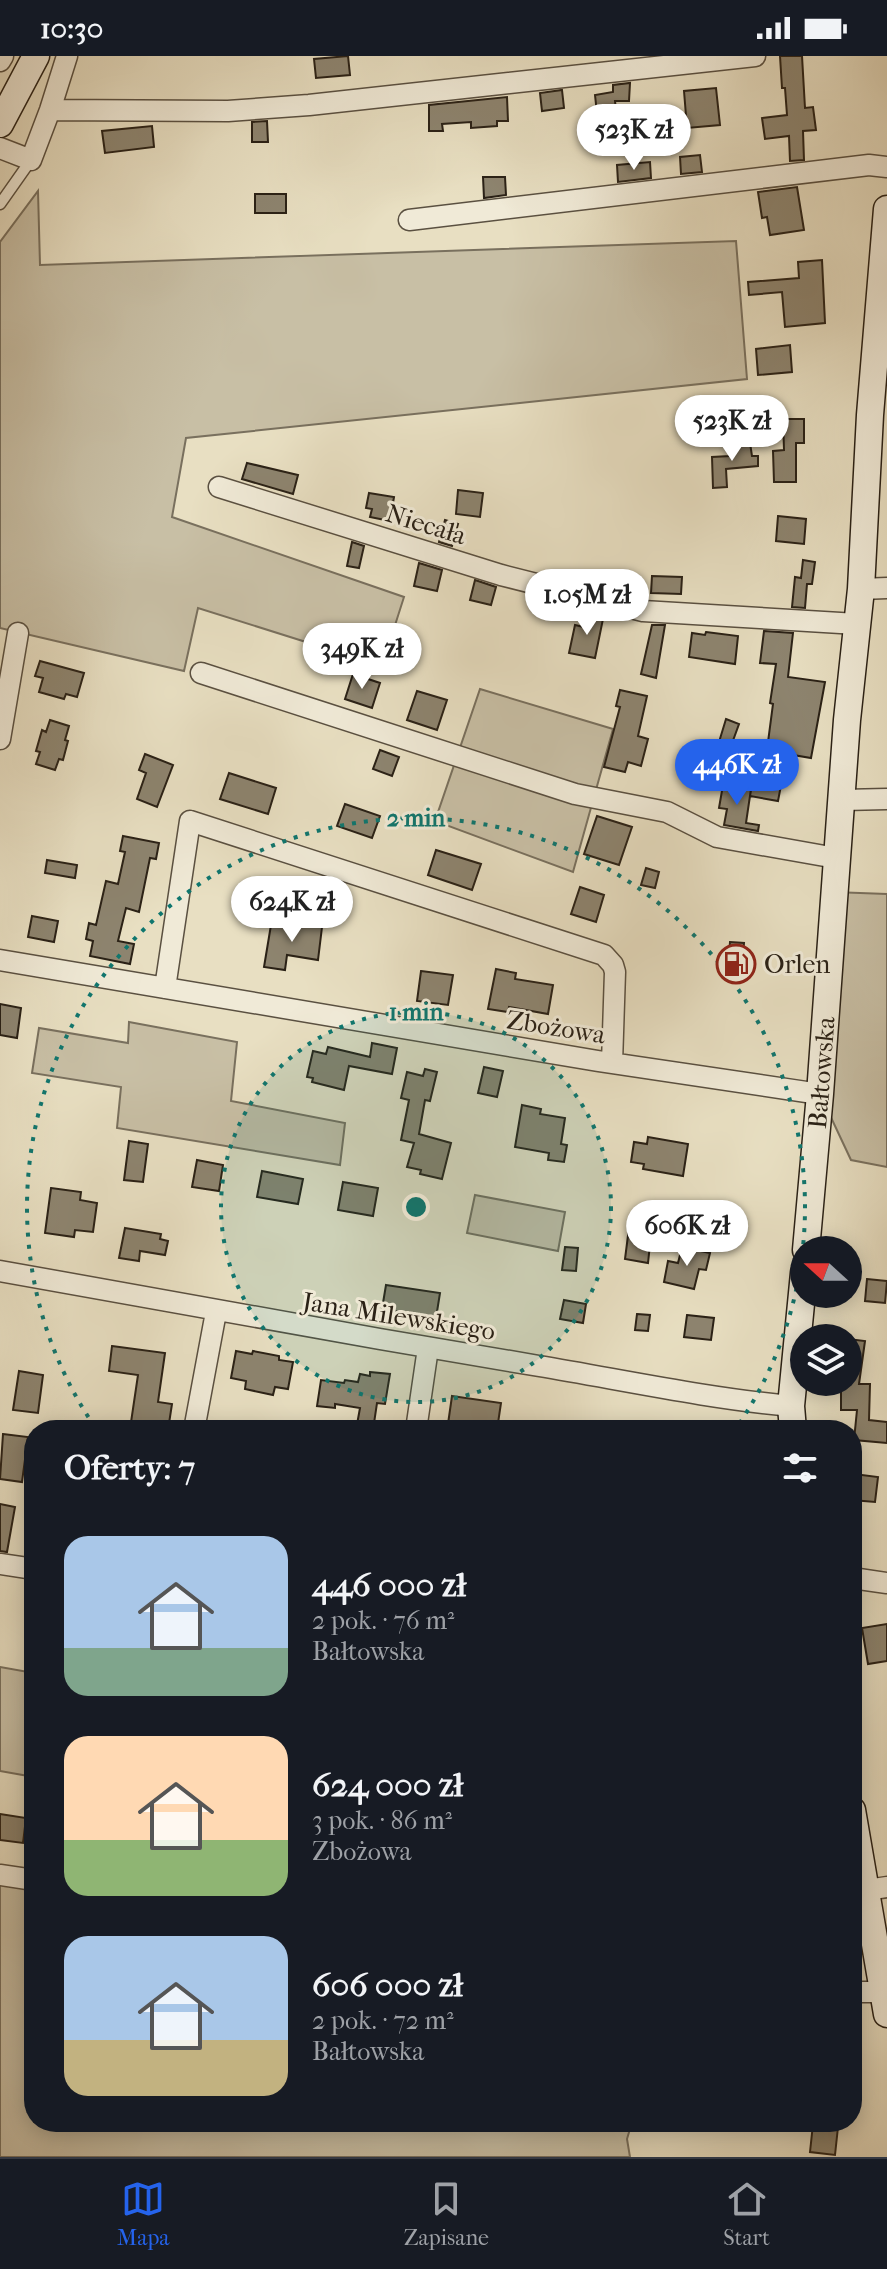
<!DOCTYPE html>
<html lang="pl">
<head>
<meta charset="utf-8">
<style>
	body { margin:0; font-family:"IM FELL French Canon",serif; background:#242831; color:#f1f3f6; height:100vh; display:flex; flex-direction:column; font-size:30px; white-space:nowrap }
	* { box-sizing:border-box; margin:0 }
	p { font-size:26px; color:#9ea1a6 }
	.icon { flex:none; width:44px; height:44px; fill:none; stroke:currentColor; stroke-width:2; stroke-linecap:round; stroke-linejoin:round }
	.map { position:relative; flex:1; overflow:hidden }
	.side { position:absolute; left:24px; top:1364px; width:838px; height:712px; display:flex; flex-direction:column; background:#171b24; border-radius:32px; box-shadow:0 4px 20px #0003 }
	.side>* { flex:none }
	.needle { width:52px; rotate:291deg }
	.fabs { position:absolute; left:790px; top:1180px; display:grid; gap:16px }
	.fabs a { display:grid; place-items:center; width:72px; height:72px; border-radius:50%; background:#171b24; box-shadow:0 4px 20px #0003; font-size:40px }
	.price { position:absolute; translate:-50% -68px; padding:0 18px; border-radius:28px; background:#fff; color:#222; font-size:26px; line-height:52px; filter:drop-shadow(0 2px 4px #0008) }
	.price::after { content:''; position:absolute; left:50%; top:48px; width:24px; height:18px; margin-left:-12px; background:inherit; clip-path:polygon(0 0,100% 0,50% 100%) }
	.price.active { background:#2563eb; color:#fff }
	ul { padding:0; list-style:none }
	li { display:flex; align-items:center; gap:24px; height:200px; padding:0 40px }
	li span { display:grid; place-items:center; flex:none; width:224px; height:160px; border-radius:24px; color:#555 }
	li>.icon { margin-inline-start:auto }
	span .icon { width:96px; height:96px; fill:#fffc; stroke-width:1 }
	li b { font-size:34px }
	h2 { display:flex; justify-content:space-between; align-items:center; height:96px; padding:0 40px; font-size:34px }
	.status { display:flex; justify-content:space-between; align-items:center; height:56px; padding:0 40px; background:#171b24; direction:ltr }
	.status svg { height:22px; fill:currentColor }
	.tabs { display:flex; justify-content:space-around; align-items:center; height:112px; border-top:2px solid #363941; background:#171b24; font-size:22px; color:#9ea1a6 }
	.tabs a { display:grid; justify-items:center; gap:4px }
	.tabs .active { color:#2563eb }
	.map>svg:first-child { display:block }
	.green { fill:#c8bfa5; stroke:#79705e; stroke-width:2 }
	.building { fill:#8d846f; stroke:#2a2116; stroke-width:2 }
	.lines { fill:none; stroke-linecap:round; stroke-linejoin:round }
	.lane-casing { stroke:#5a5041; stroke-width:13 }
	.street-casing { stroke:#5a5041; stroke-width:23 }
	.secondary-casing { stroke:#2a2116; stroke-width:29 }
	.lane { stroke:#f0ead7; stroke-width:10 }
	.street { stroke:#f0ead7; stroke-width:20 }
	.secondary { stroke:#f0ead7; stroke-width:26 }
	.ring { fill:none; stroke:#0f766e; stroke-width:4; stroke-dasharray:4 8 }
	.labels { text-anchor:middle; stroke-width:6; stroke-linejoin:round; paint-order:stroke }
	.street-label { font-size:26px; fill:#2a2116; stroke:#f0ead7 }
	.poi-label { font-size:26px; fill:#2a2116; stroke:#f0ead7; text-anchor:start }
	.centre { fill:#0f766e; stroke:#f0ead7; stroke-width:4 }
	.ring-label { font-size:24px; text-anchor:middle; font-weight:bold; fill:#0f766e; stroke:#f0ead7; stroke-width:6; stroke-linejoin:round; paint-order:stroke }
</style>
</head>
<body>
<div class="status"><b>10:30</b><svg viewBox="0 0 49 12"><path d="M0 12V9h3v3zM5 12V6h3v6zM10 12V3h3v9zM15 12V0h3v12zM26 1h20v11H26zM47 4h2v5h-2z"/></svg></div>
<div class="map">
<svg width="887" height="2101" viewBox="0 0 887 2101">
	<rect width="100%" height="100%" fill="#e8dfc2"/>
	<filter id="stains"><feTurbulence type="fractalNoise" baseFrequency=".0025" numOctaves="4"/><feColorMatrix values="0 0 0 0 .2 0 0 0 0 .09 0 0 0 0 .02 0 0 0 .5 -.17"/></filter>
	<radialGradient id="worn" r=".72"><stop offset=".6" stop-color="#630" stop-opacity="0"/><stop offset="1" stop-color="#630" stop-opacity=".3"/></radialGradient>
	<path class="green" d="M 38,135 L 40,209 L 736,185 L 747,323 L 186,382 L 172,461 L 404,541 L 382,610 L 198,552 L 184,615 L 0,572 L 0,186 Z
		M 480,633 L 613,673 L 573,816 L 435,765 Z
		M 833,836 L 887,838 L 887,1111 L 851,1104 L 820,1038 Z
		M 129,966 L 237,986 L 231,1045 L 345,1067 L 340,1109 L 117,1072 L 121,1031 L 32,1017 L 39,972 L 128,987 Z
		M 475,1139 L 565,1156 L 558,1195 L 467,1177 Z
		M 0,1611 L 34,1617 L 34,1721 L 0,1715 Z
		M 0,1827 L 34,1832 L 34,2066 L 632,2066 L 627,2083 L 630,2101 L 0,2101 Z"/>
	<path class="building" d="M 348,0 L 350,19 L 316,22 L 314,3 Z
		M 780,0 L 802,0 L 805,52 L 813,51 L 816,74 L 803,75 L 804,104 L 790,105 L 789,80 L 765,83 L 762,62 L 787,59 L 785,32 L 782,32 Z
		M 630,27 L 629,45 L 615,45 L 616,54 L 597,57 L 595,39 L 613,36 L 613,29 Z
		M 716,32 L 720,69 L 687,72 L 684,35 Z
		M 562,34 L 564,52 L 542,55 L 540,37 Z
		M 507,41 L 508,65 L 497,65 L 497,70 L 471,72 L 471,66 L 442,68 L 443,75 L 429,75 L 429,49 Z
		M 267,65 L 268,86 L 252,86 L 252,66 Z
		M 152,70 L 154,91 L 105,97 L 102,75 Z
		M 700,99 L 702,116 L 681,118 L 680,101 Z
		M 650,106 L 651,122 L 618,126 L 617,109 Z
		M 483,121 L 505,121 L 506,139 L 484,142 Z
		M 797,131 L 804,174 L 770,179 L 767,161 L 762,162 L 758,136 Z
		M 255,138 L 286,138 L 286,157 L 255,157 Z
		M 822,204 L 825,267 L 785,271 L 782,236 L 749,239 L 748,226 L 799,222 L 798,206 Z
		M 790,289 L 792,316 L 758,319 L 756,293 Z
		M 783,363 L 804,363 L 804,387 L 796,387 L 796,426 L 774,426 L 773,395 L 784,394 Z
		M 750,387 L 752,400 L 758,400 L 758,410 L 726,413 L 727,431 L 713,432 L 712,401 L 730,400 L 729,390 Z
		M 247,407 L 298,419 L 293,438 L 242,423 Z
		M 458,434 L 483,437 L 480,461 L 456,458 Z
		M 369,437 L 394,441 L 390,465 L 370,461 L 372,453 L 366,452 Z
		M 778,460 L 806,463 L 804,488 L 776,485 Z
		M 445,464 L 458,468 L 452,490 L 439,486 Z
		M 352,486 L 364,490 L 359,512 L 347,510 Z
		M 803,504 L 815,506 L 812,528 L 807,528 L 805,552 L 792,551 L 795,521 L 801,522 Z
		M 419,507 L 442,514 L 437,535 L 414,530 Z
		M 652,520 L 682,521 L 681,538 L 651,537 Z
		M 475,524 L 496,531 L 491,549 L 470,544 Z
		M 591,555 L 604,558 L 595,602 L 569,597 L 575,569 L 588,572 Z
		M 652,569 L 665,569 L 656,622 L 641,618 Z
		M 764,575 L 793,577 L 788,621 L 825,626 L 811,702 L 787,698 L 778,745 L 750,740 L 754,716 L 760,717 L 762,709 L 765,709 L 773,648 L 770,647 L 776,608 L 760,607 Z
		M 706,576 L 738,580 L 735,608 L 689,601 L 692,577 L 705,579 Z
		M 40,605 L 84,617 L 77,641 L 66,638 L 64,643 L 39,636 L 43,622 L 35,620 Z
		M 353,618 L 380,627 L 372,652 L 345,643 Z
		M 620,634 L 647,640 L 638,680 L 648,683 L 641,710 L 628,706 L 625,716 L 604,711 L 620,651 L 616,650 Z
		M 417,635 L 447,644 L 437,674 L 407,664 Z
		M 726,663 L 739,668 L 731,690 L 719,686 Z
		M 50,664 L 69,670 L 65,684 L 68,685 L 63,704 L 59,703 L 55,714 L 36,708 L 40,696 L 36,695 L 42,674 L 46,676 Z
		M 380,694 L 399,701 L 392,720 L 373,713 Z
		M 145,698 L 173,709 L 157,751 L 137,743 L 146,717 L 139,714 Z
		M 229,717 L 276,732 L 268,758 L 220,743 Z
		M 723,729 L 751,733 L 746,767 L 759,769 L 758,775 L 724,769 L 727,753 L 719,752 Z
		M 345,748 L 380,760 L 372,782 L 337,770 Z
		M 597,760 L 632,771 L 619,809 L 584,798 Z
		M 123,780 L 159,787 L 156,803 L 150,802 L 139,856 L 126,852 L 118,885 L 134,888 L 130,908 L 90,900 L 93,885 L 86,883 L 89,867 L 96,869 L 106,825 L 118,828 L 125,796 L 120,795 Z
		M 436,794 L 481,808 L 472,834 L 428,819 Z
		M 47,804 L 77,809 L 75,822 L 45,817 Z
		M 646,812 L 659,816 L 655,832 L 641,829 Z
		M 580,831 L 604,839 L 596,866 L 571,858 Z
		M 32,860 L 58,865 L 54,886 L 28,881 Z
		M 299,867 L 322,871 L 318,904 L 287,899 L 285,914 L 264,911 L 271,869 L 298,873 Z
		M 730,886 L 744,887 L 742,913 L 728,912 Z
		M 496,913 L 516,917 L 515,923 L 553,929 L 548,958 L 509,951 L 508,956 L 488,953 Z
		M 421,915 L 453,919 L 448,949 L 417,945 Z
		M 0,948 L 21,952 L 17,982 L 0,979 Z
		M 372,987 L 397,992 L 392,1018 L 349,1010 L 344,1034 L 312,1026 L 313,1022 L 307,1021 L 313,995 L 326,998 L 328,991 L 370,1001 Z
		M 484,1011 L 503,1015 L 497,1041 L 478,1037 Z
		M 425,1013 L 437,1016 L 430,1045 L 425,1044 L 419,1078 L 451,1087 L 442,1123 L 420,1118 L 421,1114 L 407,1111 L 414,1087 L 401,1084 L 409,1044 L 401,1042 L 407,1016 L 423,1020 Z
		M 522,1049 L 541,1053 L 540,1058 L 565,1062 L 561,1088 L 567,1089 L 564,1106 L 548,1104 L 549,1097 L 515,1091 Z
		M 648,1081 L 688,1088 L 683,1120 L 643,1113 L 644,1108 L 631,1106 L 634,1086 L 647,1088 Z
		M 129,1085 L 148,1088 L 143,1126 L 124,1124 Z
		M 197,1104 L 223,1109 L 219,1135 L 192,1131 Z
		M 262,1115 L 303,1123 L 298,1148 L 257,1141 Z
		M 343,1126 L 378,1132 L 373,1160 L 338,1154 Z
		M 51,1132 L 81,1136 L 80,1144 L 97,1147 L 93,1176 L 75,1174 L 74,1181 L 45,1177 Z
		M 630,1164 L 642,1166 L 641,1177 L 651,1179 L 648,1207 L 625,1203 Z
		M 125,1172 L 161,1178 L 160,1183 L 168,1185 L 165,1199 L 140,1195 L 139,1205 L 119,1202 Z
		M 565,1191 L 578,1192 L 576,1215 L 562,1214 Z
		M 682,1191 L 710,1197 L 706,1214 L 699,1213 L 694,1233 L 664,1226 L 668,1205 L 678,1207 Z
		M 867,1223 L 887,1225 L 885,1247 L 865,1245 Z
		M 386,1229 L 440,1237 L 436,1262 L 382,1253 Z
		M 564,1244 L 586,1248 L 583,1267 L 560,1263 Z
		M 637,1258 L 650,1259 L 648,1275 L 635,1274 Z
		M 687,1259 L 714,1262 L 711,1284 L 684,1281 Z
		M 848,1283 L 865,1285 L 859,1328 L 870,1328 L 869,1364 L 887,1366 L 887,1387 L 854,1384 L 857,1354 L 841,1354 L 841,1328 L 848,1328 Z
		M 112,1290 L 165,1297 L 158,1346 L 172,1348 L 168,1374 L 130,1373 L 138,1319 L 109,1315 Z
		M 236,1295 L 252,1298 L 253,1295 L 279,1300 L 279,1304 L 293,1306 L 288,1333 L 275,1331 L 273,1339 L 245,1333 L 246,1325 L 231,1322 Z
		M 19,1315 L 43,1319 L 38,1357 L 13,1354 Z
		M 370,1316 L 390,1318 L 385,1348 L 377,1347 L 373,1374 L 356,1374 L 360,1352 L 335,1348 L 335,1352 L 317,1350 L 321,1324 L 344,1327 L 345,1324 L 358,1326 L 360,1318 L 370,1320 Z
		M 452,1340 L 501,1347 L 497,1374 L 448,1368 Z
		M 3,1378 L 28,1381 L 22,1426 L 0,1423 Z
		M 854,1418 L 878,1421 L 875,1446 L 852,1444 Z
		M 0,1448 L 15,1451 L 7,1496 L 0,1495 Z
		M 887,1568 L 887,1605 L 868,1608 L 862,1572 Z
		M 0,1758 L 26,1762 L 23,1787 L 0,1784 Z
		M 813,2068 L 838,2071 L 835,2099 L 810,2096 Z"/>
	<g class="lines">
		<defs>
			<path id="lane" d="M 0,148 L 31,104"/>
			<path id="street" d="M 0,5 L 3,0
				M 50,54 L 228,55 L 309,49 L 755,0
				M 0,92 L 31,104 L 50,54 L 67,0
				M 409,164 L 869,109 L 887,111
				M 219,431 L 501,519 L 643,555 L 857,568
				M 861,533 L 887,532
				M 201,617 L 575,738 L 667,756 L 717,781 L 836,802
				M 0,683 L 18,577
				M 843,744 L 887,743
				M 0,904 L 598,1005 L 820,1038
				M 165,932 L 190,765 L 604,899 L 613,909 L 615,916 L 612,1007
				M 0,1215 C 179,1248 359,1280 539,1310 C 623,1324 706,1342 791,1350
				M 194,1374 L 216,1256
				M 416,1374 L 428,1292
				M 0,1508 L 34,1513
				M 852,1522 L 887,1527
				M 0,1819 L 34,1824
				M 867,1834 L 887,1831
				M 852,1936 L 884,1936"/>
			<g id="secondary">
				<path d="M 0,68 L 36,0"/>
				<path id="s1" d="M 806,1194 L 820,1038 L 847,664 L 861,533 L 870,359 L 887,153"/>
				<path d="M 793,1374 L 791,1350 L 804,1217"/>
				<path d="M 852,1754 L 887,1958"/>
			</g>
		</defs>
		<use href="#lane" class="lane-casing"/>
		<use href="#street" class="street-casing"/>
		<use href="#secondary" class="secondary-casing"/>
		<use href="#lane" class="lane"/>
		<use href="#street" class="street"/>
		<use href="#secondary" class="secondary"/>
	</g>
	<circle cx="416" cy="1151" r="195" fill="#0f766e" fill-opacity=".12"/>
	<g class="ring">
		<circle cx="416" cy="1151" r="195"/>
		<path d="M95 1371A389 389 0 1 1 737 1371"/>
	</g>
	<defs>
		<symbol id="fuel-ring" viewBox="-11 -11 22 22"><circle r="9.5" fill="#f0ead7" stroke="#8f2418" stroke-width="1.5"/><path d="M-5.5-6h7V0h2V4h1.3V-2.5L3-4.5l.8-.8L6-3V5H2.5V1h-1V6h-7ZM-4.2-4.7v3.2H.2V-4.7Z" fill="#8f2418"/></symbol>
	</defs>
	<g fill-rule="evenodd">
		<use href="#fuel-ring" x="714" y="886" width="44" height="44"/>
	</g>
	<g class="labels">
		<g class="street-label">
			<text transform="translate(426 468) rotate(17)" y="9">Niecała</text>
			<text transform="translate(556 971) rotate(9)" y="9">Zbożowa</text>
			<text dy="9" stroke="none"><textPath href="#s1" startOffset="178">Bałtowska</textPath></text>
			<text transform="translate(399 1260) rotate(9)" y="9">Jana Milewskiego</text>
		</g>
		<g class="poi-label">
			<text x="764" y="917">Orlen</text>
		</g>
	</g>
	<circle cx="416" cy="1151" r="12" class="centre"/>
	<g class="ring-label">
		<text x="416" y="770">2 min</text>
		<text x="416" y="964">1 min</text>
	</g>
	<rect width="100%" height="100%" filter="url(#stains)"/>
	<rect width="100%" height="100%" fill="url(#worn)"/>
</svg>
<div class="fabs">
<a><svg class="needle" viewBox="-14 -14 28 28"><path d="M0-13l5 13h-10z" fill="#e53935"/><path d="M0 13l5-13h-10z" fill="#9ea1a6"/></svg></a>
<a><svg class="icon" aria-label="layers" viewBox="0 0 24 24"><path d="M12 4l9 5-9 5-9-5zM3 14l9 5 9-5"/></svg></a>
</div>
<b class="price" style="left:634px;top:116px">523K zł</b>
<b class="price" style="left:732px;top:407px">523K zł</b>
<b class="price" style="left:587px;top:581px">1.05M zł</b>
<b class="price" style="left:362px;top:635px">349K zł</b>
<b class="price active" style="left:737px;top:751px">446K zł</b>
<b class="price" style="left:292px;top:888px">624K zł</b>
<b class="price" style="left:687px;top:1212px">606K zł</b>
<section class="side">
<h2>Oferty: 7<svg class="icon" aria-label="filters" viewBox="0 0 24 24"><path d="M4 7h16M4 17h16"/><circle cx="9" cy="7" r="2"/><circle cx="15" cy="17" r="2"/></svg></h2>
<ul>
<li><span style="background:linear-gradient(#a9c7e8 70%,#7fa58c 0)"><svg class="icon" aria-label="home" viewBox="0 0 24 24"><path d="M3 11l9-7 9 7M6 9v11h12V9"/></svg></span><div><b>446 000 zł</b><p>2 pok. · 76 m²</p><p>Bałtowska</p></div></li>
<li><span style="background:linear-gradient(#ffd9b3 65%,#8fb573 0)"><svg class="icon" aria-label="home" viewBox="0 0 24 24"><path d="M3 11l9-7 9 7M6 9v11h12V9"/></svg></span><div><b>624 000 zł</b><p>3 pok. · 86 m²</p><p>Zbożowa</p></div></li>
<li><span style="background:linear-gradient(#a9c7e8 65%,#c2b280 0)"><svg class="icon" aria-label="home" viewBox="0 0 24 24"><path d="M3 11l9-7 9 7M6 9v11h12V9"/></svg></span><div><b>606 000 zł</b><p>2 pok. · 72 m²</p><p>Bałtowska</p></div></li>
</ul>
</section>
</div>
<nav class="tabs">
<a class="active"><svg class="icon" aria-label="map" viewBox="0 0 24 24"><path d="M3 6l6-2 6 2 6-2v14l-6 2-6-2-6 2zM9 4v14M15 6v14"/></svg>Mapa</a>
<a><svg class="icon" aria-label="saved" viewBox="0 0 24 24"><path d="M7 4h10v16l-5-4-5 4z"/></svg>Zapisane</a>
<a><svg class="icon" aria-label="home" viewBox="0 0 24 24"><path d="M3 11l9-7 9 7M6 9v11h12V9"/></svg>Start</a>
</nav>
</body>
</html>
